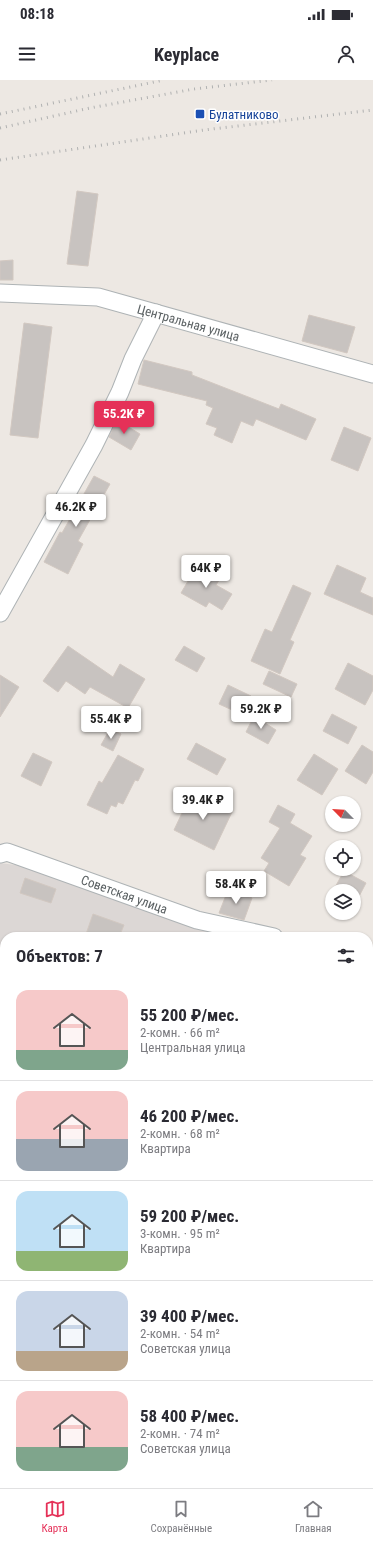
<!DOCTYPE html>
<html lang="ru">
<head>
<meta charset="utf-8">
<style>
	body { margin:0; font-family:"Roboto Condensed",sans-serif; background:#f2f2f3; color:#2b2b33; height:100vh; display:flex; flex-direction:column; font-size:15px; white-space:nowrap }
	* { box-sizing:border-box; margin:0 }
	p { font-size:13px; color:#7c7c81 }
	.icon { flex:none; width:22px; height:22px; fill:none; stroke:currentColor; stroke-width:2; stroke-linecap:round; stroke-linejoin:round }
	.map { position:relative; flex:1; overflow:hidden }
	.details { position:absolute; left:0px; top:852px; width:373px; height:556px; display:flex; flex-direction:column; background:#fff; border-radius:16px 16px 0 0; box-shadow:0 1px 3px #0004 }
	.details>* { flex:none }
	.needle { width:26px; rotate:294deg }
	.tools { position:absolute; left:325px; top:716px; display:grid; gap:8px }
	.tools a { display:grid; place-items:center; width:36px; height:36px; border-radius:50%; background:#fff; box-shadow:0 1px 3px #0004; font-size:20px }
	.price { position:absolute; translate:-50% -34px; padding:0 9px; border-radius:4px; background:#fff; color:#222; font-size:13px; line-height:26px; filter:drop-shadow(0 1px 2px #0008) }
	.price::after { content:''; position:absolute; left:50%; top:24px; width:12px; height:9px; margin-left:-6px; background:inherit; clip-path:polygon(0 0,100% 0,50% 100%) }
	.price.on { background:#e53158; color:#fff }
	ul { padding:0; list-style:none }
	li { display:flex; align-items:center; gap:12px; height:100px; padding:0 16px }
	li+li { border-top:1px solid #e1e1e2 }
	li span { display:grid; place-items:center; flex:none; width:112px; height:80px; border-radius:12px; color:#555 }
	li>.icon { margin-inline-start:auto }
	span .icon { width:48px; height:48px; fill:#fffc; stroke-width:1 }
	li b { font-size:17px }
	h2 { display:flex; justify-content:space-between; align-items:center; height:48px; padding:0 16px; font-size:17px }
	.status { display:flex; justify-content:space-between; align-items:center; height:28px; padding:0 20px; background:#fff; direction:ltr }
	.status svg { height:11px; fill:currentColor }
	header { display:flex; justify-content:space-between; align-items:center; height:52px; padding:0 16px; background:#fff; font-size:18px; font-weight:700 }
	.tabs { display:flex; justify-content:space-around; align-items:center; height:56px; border-top:1px solid #e1e1e2; background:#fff; font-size:11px; color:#7c7c81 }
	.tabs a { display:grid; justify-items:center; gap:2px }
	.tabs .on { color:#e53158 }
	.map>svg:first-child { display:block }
	.industrial { fill:#dcd7d5 }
	.building { fill:#c8c3c0; stroke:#d2c8c1 }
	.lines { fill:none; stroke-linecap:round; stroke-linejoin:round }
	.minor-casing { stroke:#aeb3b5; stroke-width:19 }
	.minor { stroke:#fff; stroke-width:17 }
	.rail { stroke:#b0b1b1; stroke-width:3; stroke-dasharray:1 5; stroke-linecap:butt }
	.transit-dot { fill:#1a4fb4; stroke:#fff; stroke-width:1.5 }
	.labels { text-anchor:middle; stroke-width:3; stroke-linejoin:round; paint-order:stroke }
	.transit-label { font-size:13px; fill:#164399; stroke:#fff; text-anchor:start }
	.street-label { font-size:13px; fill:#5b6163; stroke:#fff }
</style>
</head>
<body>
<div class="status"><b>08:18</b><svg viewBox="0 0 49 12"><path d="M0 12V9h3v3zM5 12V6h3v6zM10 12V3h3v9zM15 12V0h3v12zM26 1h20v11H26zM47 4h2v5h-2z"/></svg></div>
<header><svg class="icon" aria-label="menu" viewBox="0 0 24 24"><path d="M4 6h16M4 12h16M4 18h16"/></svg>Keyplace<svg class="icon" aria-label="person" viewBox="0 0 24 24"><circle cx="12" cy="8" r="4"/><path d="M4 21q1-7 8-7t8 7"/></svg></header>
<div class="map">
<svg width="373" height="1408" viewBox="0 0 373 1408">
	<rect width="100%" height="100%" fill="#ede8e3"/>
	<path class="industrial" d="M 0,783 L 23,786 L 227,857 L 5,857 L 5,944 L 0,942 Z"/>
	<path class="building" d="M 77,111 L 98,114 L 88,186 L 67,184 Z
		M 13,180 L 13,200 L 0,200 L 0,181 Z
		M 309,235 L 355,247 L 347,273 L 302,261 Z
		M 24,243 L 52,247 L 38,358 L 10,355 Z
		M 144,280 L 192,292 L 192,295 L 279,329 L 281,324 L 316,339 L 306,360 L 256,339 L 253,346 L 241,341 L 232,363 L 214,355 L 217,348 L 206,344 L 213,328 L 206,325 L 207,321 L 138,304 Z
		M 117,340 L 140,354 L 131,370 L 109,357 Z
		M 344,347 L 371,358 L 358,391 L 331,380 Z
		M 94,396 L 110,404 L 78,461 L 83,464 L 68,494 L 44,482 L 60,452 L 62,453 Z
		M 198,484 L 221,497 L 216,505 L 232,514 L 222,530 L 209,522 L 206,527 L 181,513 Z
		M 337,485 L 366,498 L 360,512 L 373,518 L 373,535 L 324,514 Z
		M 293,505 L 311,513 L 290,560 L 294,562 L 280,594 L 251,581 L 265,549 L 272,552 Z
		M 68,566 L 113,597 L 120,584 L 145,599 L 128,628 L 90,607 L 85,614 L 66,601 L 58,612 L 43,601 Z
		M 184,566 L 205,578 L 197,592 L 175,580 Z
		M 348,583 L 373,596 L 373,610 L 365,625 L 335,609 Z
		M 269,591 L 297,604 L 291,617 L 263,604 Z
		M 0,595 L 19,607 L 0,637 Z
		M 228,605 L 251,616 L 241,634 L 219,624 Z
		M 332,634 L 357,647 L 348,664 L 323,651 Z
		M 254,636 L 276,650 L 268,664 L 246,652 Z
		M 110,649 L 121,654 L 113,671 L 101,665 Z
		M 196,663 L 226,679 L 217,695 L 187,679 Z
		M 362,665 L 373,672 L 373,692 L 366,704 L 345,691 Z
		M 33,673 L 52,682 L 41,706 L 21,696 Z
		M 314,674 L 338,689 L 322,715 L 297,700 Z
		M 118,675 L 144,689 L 138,701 L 135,700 L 123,724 L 118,722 L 116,727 L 111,725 L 107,734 L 87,725 L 99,701 L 102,703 Z
		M 192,712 L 232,732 L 214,770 L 174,750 Z
		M 278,725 L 295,734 L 290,743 L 312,756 L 300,775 L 306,778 L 289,806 L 264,791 L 269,783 L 261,778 L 280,748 L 269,742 Z
		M 344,791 L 366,803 L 354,826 L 354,811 L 333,811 Z
		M 25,798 L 56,809 L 51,823 L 20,813 Z
		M 228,810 L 252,818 L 244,840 L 219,833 Z
		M 93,834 L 124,845 L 119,857 L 85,857 Z"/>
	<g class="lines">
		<defs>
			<g id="minor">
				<path id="s1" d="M 0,213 L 98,217 L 373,294"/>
				<path d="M 0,533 L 94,365 L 120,312 L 133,279 L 156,233"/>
				<path id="s2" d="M 0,774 L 7,772 L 197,840 L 274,857"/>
				<path d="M 368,878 L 373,879"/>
			</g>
		</defs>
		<use href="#minor" class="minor-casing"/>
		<use href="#minor" class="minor"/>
		<path class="rail" d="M 0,34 L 164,0
			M 0,48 L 90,28 L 194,9 L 272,0
			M 0,80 L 204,50 L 373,30"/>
	</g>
	<rect class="transit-dot" x="195" y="29" width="10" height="10" rx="2"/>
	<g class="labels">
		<g class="transit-label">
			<text x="209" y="39">Булатниково</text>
		</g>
		<g class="street-label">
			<text dy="5" stroke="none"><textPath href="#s1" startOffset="192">Центральная улица</textPath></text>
			<text dy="5" stroke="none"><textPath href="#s2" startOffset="132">Советская улица</textPath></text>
		</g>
	</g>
</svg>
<div class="tools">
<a><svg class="needle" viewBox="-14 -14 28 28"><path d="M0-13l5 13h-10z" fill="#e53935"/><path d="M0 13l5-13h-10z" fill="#7c7c81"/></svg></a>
<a><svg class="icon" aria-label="locate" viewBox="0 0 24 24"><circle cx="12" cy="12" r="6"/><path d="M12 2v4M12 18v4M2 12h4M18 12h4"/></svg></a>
<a><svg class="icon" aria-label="layers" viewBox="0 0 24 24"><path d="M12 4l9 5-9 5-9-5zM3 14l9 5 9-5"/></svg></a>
</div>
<b class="price on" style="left:124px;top:355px">55.2K ₽</b>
<b class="price" style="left:76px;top:448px">46.2K ₽</b>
<b class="price" style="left:206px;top:509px">64K ₽</b>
<b class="price" style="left:261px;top:650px">59.2K ₽</b>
<b class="price" style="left:111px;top:660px">55.4K ₽</b>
<b class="price" style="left:203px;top:741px">39.4K ₽</b>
<b class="price" style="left:236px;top:825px">58.4K ₽</b>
<section class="details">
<h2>Объектов: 7<svg class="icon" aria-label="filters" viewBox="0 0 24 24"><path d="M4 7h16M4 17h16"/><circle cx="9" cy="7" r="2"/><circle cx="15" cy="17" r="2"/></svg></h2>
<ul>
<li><span style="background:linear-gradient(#f6c9c9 75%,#7fa58c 0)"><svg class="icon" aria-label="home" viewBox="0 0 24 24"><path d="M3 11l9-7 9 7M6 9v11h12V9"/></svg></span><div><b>55 200 ₽/мес.</b><p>2-комн. · 66 m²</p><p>Центральная улица</p></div></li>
<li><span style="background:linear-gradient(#f6c9c9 60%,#9aa5b1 0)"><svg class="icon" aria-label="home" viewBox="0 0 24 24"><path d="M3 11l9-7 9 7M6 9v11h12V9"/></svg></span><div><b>46 200 ₽/мес.</b><p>2-комн. · 68 m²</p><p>Квартира</p></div></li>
<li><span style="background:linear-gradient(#bfe0f5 75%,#8fb573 0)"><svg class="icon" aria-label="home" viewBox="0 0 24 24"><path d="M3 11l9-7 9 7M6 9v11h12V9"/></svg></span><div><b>59 200 ₽/мес.</b><p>3-комн. · 95 m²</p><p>Квартира</p></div></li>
<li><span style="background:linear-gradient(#c9d6e8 75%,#b9a48a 0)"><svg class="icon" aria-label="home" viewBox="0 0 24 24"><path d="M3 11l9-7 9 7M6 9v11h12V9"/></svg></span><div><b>39 400 ₽/мес.</b><p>2-комн. · 54 m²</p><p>Советская улица</p></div></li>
<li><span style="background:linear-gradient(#f6c9c9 70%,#7fa58c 0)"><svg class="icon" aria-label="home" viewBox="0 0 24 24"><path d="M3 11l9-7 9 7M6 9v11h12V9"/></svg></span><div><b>58 400 ₽/мес.</b><p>2-комн. · 74 m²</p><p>Советская улица</p></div></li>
</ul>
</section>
</div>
<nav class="tabs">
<a class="on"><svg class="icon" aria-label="map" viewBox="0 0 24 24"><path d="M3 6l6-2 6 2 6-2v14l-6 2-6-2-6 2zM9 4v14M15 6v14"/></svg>Карта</a>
<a><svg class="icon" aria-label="saved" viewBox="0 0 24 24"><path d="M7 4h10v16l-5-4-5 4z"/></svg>Сохранённые</a>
<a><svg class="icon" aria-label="home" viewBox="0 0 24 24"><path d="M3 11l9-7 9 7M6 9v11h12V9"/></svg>Главная</a>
</nav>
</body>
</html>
